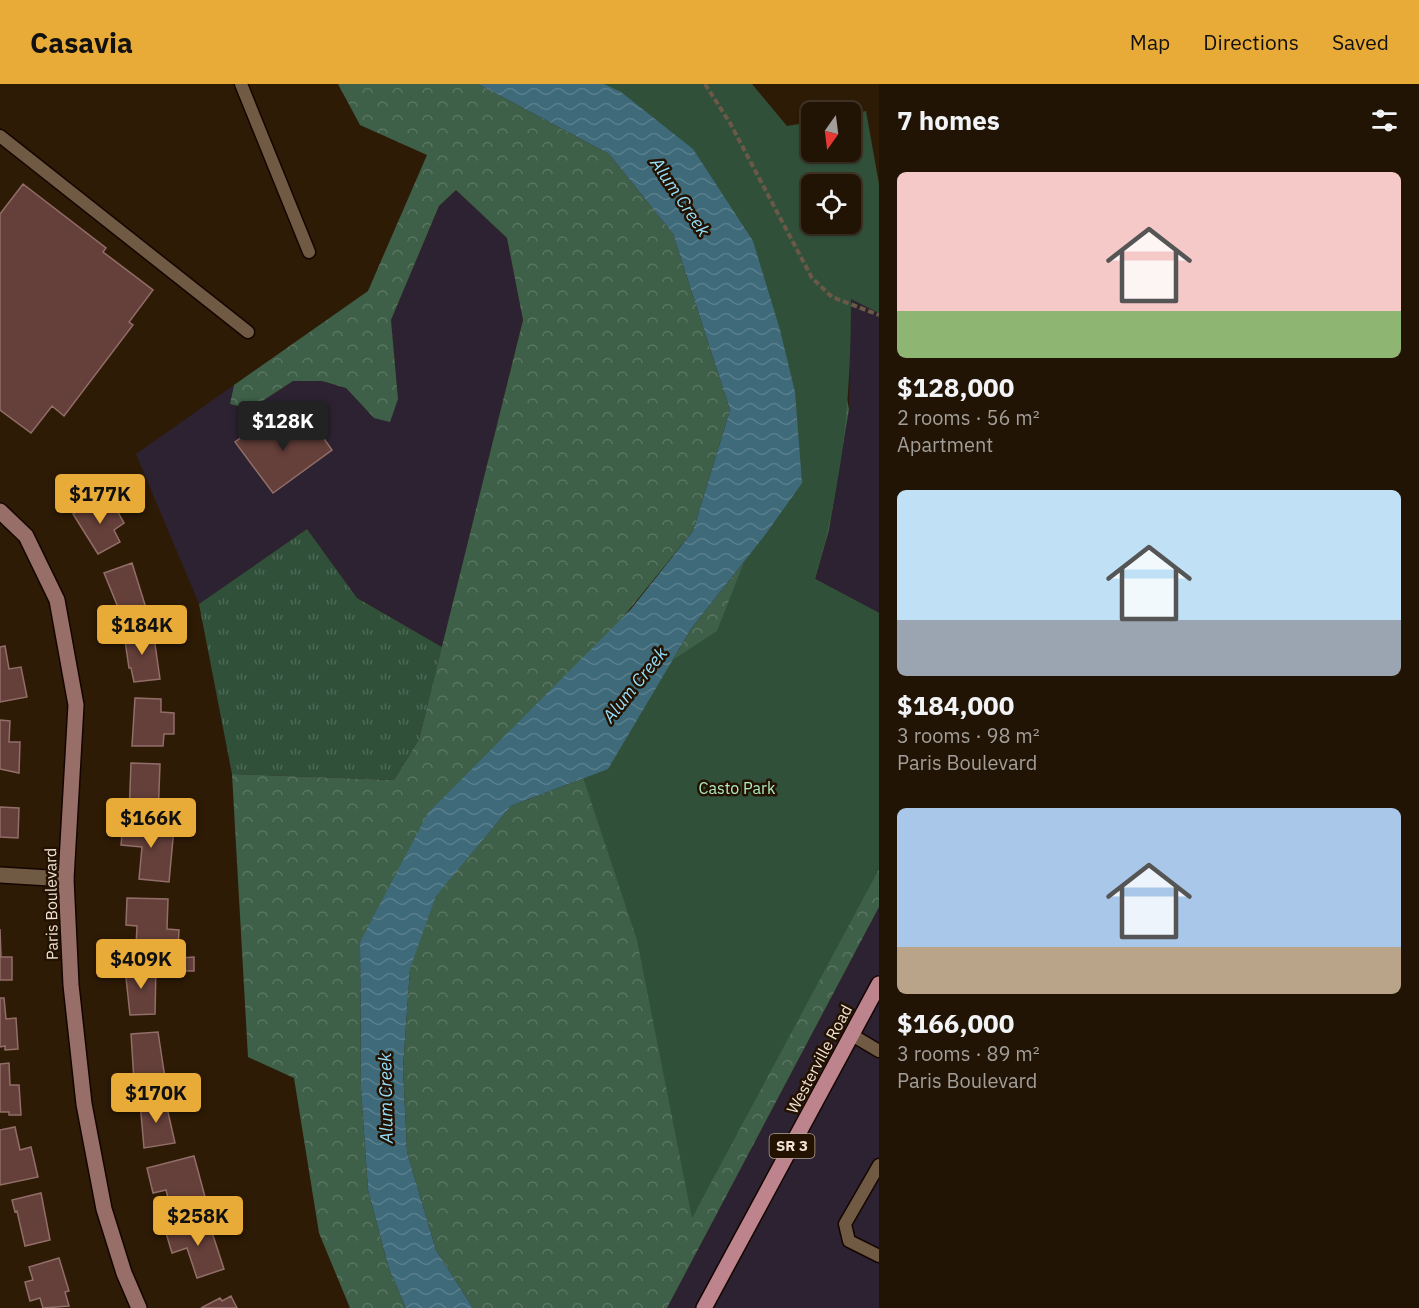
<!DOCTYPE html>
<html lang="en">
<head>
<meta charset="utf-8">
<style>
	body { margin:0; font-family:"IBM Plex Sans",sans-serif; background:#2e2113; color:#f1f3f6; height:100vh; display:flex; flex-direction:column; font-size:22px; white-space:nowrap }
	* { box-sizing:border-box; margin:0 }
	p { font-size:20px; color:#a29e9a }
	.icon { flex:none; width:33px; height:33px; fill:none; stroke:currentColor; stroke-width:2; stroke-linecap:round; stroke-linejoin:round }
	.map { position:relative; flex:1; overflow:hidden }
	.drawer { display:flex; flex-direction:column; background:#221404; width:540px }
	.drawer>* { flex:none }
	.needle { width:39px; rotate:194deg }
	.fabs { position:absolute; left:801px; top:18px; display:grid; gap:12px }
	.fabs a { display:grid; place-items:center; width:60px; height:60px; border-radius:9px; background:#221404; box-shadow:0 2px 4px #0004,0 0 0 2px #3f3326; font-size:30px }
	.price { position:absolute; translate:-50% -51px; padding:0 14px; border-radius:6px; background:#e8ab37; color:#111; font-size:20px; line-height:39px; filter:drop-shadow(0 2px 3px #0008) }
	.price::after { content:''; position:absolute; left:50%; top:36px; width:18px; height:14px; margin-left:-9px; background:inherit; clip-path:polygon(0 0,100% 0,50% 100%) }
	.price.active { background:#222; color:#fff }
	ul { padding:0; list-style:none }
	li { display:grid; align-content:center; gap:12px; height:318px; padding:0 18px }
	li span { display:grid; place-items:center; height:186px; border-radius:9px; color:#555 }
	li>.icon { margin-inline-start:auto }
	span .icon { width:108px; height:108px; fill:#fffc; stroke-width:1 }
	li b { font-size:26px }
	h2 { display:flex; justify-content:space-between; align-items:center; height:72px; padding:0 18px; font-size:26px }
	header { display:flex; align-items:center; gap:36px; box-sizing:border-box; height:84px; padding:0 30px; background:#e8ab37; color:#111 }
	header strong { font-size:28px }
	nav { display:flex; gap:33px; margin-inline-start:auto; font-size:21px }
	main { display:flex; flex:1; min-height:0 }
	.map>svg:first-child { display:block }
	.commercial { fill:#2d2231 }
	.grass { fill:url(#grass-tufts) }
	.forest { fill:url(#forest-crowns) }
	.park { fill:#30503a; fill-rule:evenodd }
	.water { fill:url(#water-waves) }
	.building { fill:#653f3a; stroke:#926e69; stroke-width:1.5 }
	.lines { fill:none; stroke-linecap:round; stroke-linejoin:round }
	.lane-casing { stroke:#150500; stroke-width:15 }
	.street-casing { stroke:#150500; stroke-width:18 }
	.secondary-casing { stroke:#150500; stroke-width:18 }
	.primary-casing { stroke:#150500; stroke-width:18 }
	.path { stroke:#6a5946; stroke-width:4; stroke-dasharray:6 3; stroke-linecap:butt }
	.lane { stroke:#705a43; stroke-width:12 }
	.street { stroke:#705a43; stroke-width:15 }
	.secondary { stroke:#976f68; stroke-width:15 }
	.primary { stroke:#bd848e; stroke-width:15 }
	.labels { text-anchor:middle; stroke-width:5; stroke-linejoin:round; paint-order:stroke }
	.shield { fill:#241200; stroke:#b3a496; stroke-width:1.5 }
	.shield-label { font-size:15px; font-weight:bold; fill:#f0e3d6 }
	.park-label { font-size:16px; fill:#afecc1; stroke:#241200 }
	.street-label { font-size:16px; fill:#f0e3d6; stroke:#241200 }
	.water-label { font-size:18px; font-style:italic; fill:#93dffc; stroke:#241200 }
</style>
</head>
<body>
<header>
<strong>Casavia</strong>
<nav><a>Map</a><a>Directions</a><a>Saved</a></nav>
</header>
<main>
<div class="map">
<svg width="879" height="1224" viewBox="0 0 879 1224">
	<defs>
		<pattern id="grass-tufts" width="24" height="20" patternUnits="userSpaceOnUse" patternTransform="scale(1.5)"><rect width="24" height="20" fill="#30503a"/><path d="M3 7l-1-3M5 7V3M7 7l1-3M15 17l-1-3M17 17v-4M19 17l1-3" fill="none" stroke="#4e6956"/></pattern>
		<pattern id="forest-crowns" width="20" height="18" patternUnits="userSpaceOnUse" patternTransform="scale(1.5)"><rect width="20" height="18" fill="#3e5f48"/><path d="M2 6a3 3 0 1 1 6 0M12 15a3 3 0 1 1 6 0" fill="none" stroke="#5a7662"/></pattern>
		<pattern id="water-waves" width="16" height="10" patternUnits="userSpaceOnUse" patternTransform="scale(1.5)"><rect width="16" height="10" fill="#3e6a7a"/><path d="M0 5q4-4 8 0t8 0" fill="none" stroke="#5a7f8c"/></pattern>
	</defs>
	<rect width="100%" height="100%" fill="#2e1b05"/>
	<path class="commercial" d="M 456,106 L 507,154 L 523,236 L 442,563 L 357,514 L 307,445 L 199,520 L 136,370 L 234,301 L 230,320 L 250,325 L 293,297 L 322,297 L 346,304 L 374,334 L 398,315 L 391,236 L 439,122 Z
		M 851,214 L 879,229 L 879,529 L 815,495 L 829,446 L 849,325 Z
		M 879,823 L 879,1224 L 667,1224 Z"/>
	<path class="grass" d="M 307,445 L 357,514 L 442,563 L 419,655 L 394,696 L 232,690 L 199,520 Z"/>
	<path class="forest" d="M 338,0 L 478,0 L 609,70 L 673,150 L 730,326 L 693,447 L 360,858 L 361,1005 L 368,1106 L 389,1185 L 406,1224 L 350,1224 L 319,1149 L 294,994 L 248,973 L 232,690 L 394,696 L 419,655 L 523,236 L 507,154 L 456,106 L 439,122 L 391,236 L 398,315 L 390,338 L 374,334 L 346,304 L 322,297 L 293,297 L 250,325 L 230,320 L 234,301 L 368,207 L 427,71 L 360,41 Z
		M 812,100 L 812,140 L 849,325 L 829,446 L 815,495 L 879,529 L 879,823 L 667,1224 L 473,1224 L 436,1166 L 407,1068 L 403,984 L 410,884 L 436,811 L 511,722 L 608,685 L 691,545 L 765,451 Z"/>
	<path class="park" d="M 498,0 L 752,0 L 787,42 L 811,38 L 812,68 L 850,68 L 851,30 L 866,27 L 879,100 L 879,229 L 851,215 C 851,315 843,398 815,495 L 879,529 L 879,785 L 692,1134 L 637,856 L 567,645 L 717,547 L 781,384 L 754,235 L 594,40 ZM 812,100 L 850,100 L 850,140 L 812,140 Z"/>
	<path class="water" d="M 478,0 L 604,0 L 621,8 L 693,65 L 753,157 L 780,246 L 795,308 L 802,399 L 765,451 L 691,545 L 608,685 L 511,722 L 436,812 L 410,885 L 403,984 L 407,1068 L 436,1166 L 473,1224 L 406,1224 L 389,1185 L 368,1106 L 361,1005 L 360,858 L 428,729 L 631,525 L 693,447 L 730,326 L 673,150 L 609,70 Z"/>
	<path class="building" d="M 23,100 L 106,164 L 103,168 L 153,206 L 129,238 L 133,241 L 64,332 L 52,322 L 31,349 L 0,326 L 0,130 Z
		M 267,335 L 282,357 L 311,336 L 332,366 L 273,409 L 235,358 Z
		M 99,416 L 104,425 L 103,427 L 114,421 L 124,439 L 114,446 L 120,458 L 98,470 L 73,430 Z
		M 132,479 L 146,524 L 122,533 L 104,489 Z
		M 153,546 L 160,595 L 134,598 L 131,584 L 129,584 L 124,550 Z
		M 5,562 L 9,585 L 21,583 L 27,613 L 0,618 L 0,563 Z
		M 135,614 L 161,615 L 161,628 L 174,629 L 174,650 L 164,650 L 163,662 L 132,662 Z
		M 0,636 L 10,637 L 9,658 L 20,658 L 19,689 L 0,685 Z
		M 131,679 L 160,680 L 158,734 L 129,733 Z
		M 0,723 L 19,724 L 18,754 L 0,753 Z
		M 123,739 L 174,744 L 169,798 L 139,795 L 142,763 L 121,761 Z
		M 127,814 L 168,815 L 167,845 L 179,846 L 178,865 L 136,863 L 137,842 L 126,841 Z
		M 0,845 L 1,873 L 12,873 L 12,896 L 0,896 Z
		M 194,873 L 194,887 L 178,887 L 178,874 Z
		M 156,882 L 155,930 L 130,931 L 125,884 Z
		M 0,914 L 4,914 L 6,935 L 16,934 L 18,965 L 5,966 L 5,962 L 0,963 Z
		M 158,948 L 165,994 L 134,997 L 131,950 Z
		M 9,979 L 10,1001 L 19,1001 L 21,1031 L 9,1031 L 9,1028 L 0,1028 L 0,980 Z
		M 165,1015 L 175,1059 L 144,1064 L 140,1018 Z
		M 15,1043 L 20,1066 L 31,1063 L 38,1093 L 0,1101 L 0,1046 Z
		M 194,1072 L 208,1124 L 173,1133 L 166,1106 L 153,1109 L 147,1084 Z
		M 41,1109 L 50,1156 L 25,1162 L 17,1127 L 15,1128 L 12,1116 Z
		M 208,1136 L 224,1185 L 197,1194 L 187,1164 L 172,1169 L 166,1149 Z
		M 59,1174 L 69,1207 L 65,1208 L 69,1222 L 43,1224 L 40,1214 L 30,1217 L 25,1198 L 33,1196 L 29,1183 Z
		M 231,1212 L 237,1224 L 201,1224 L 220,1214 L 222,1217 Z"/>
	<g class="lines">
		<defs>
			<path id="lane" d="M 241,0 L 309,168
				M 0,52 L 248,248
				M 852,951 L 879,967
				M 879,1081 L 845,1140 L 849,1157 L 879,1172"/>
			<path id="street" d="M 0,791 L 66,795"/>
			<path id="secondary" d="M 0,427 L 26,452 L 57,516 L 76,621 L 66,795 L 71,901 L 84,1020 L 104,1125 L 124,1189 L 139,1224"/>
			<path id="primary" d="M 704,1224 L 879,900"/>
		</defs>
		<use href="#lane" class="lane-casing"/>
		<use href="#street" class="street-casing"/>
		<use href="#secondary" class="secondary-casing"/>
		<use href="#primary" class="primary-casing"/>
		<path class="path" d="M 705,0 L 730,39 L 812,194 L 832,213 L 879,231"/>
		<use href="#lane" class="lane"/>
		<use href="#street" class="street"/>
		<use href="#secondary" class="secondary"/>
		<use href="#primary" class="primary"/>
	</g>
	<g class="labels">
		<rect class="shield" x="769.5" y="1050" width="45" height="24" rx="4.5"/>
		<g class="shield-label">
			<text x="792" y="1067">SR 3</text>
		</g>
		<g class="park-label">
			<text x="737" y="710">Casto Park</text>
		</g>
		<g class="street-label">
			<text transform="translate(51 820) rotate(-91)" y="6">Paris Boulevard</text>
			<text transform="translate(819 975) rotate(-62)" y="6">Westerville Road</text>
		</g>
		<g class="water-label">
			<text transform="translate(680 113) rotate(56)" y="6">Alum Creek</text>
			<text transform="translate(635 601) rotate(-51)" y="6">Alum Creek</text>
			<text transform="translate(386 1014) rotate(-91)" y="6">Alum Creek</text>
		</g>
	</g>
</svg>
<div class="fabs">
<a><svg class="needle" viewBox="-14 -14 28 28"><path d="M0-13l5 13h-10z" fill="#e53935"/><path d="M0 13l5-13h-10z" fill="#a29e9a"/></svg></a>
<a><svg class="icon" aria-label="locate" viewBox="0 0 24 24"><circle cx="12" cy="12" r="6"/><path d="M12 2v4M12 18v4M2 12h4M18 12h4"/></svg></a>
</div>
<b class="price active" style="left:283px;top:368px">$128K</b>
<b class="price" style="left:100px;top:441px">$177K</b>
<b class="price" style="left:142px;top:572px">$184K</b>
<b class="price" style="left:151px;top:765px">$166K</b>
<b class="price" style="left:141px;top:906px">$409K</b>
<b class="price" style="left:156px;top:1040px">$170K</b>
<b class="price" style="left:198px;top:1163px">$258K</b>
</div>
<section class="drawer">
<h2>7 homes<svg class="icon" aria-label="filters" viewBox="0 0 24 24"><path d="M4 7h16M4 17h16"/><circle cx="9" cy="7" r="2"/><circle cx="15" cy="17" r="2"/></svg></h2>
<ul>
<li><span style="background:linear-gradient(#f6c9c9 75%,#8fb573 0)"><svg class="icon" aria-label="home" viewBox="0 0 24 24"><path d="M3 11l9-7 9 7M6 9v11h12V9"/></svg></span><div><b>$128,000</b><p>2 rooms · 56 m²</p><p>Apartment</p></div></li>
<li><span style="background:linear-gradient(#bfe0f5 70%,#9aa5b1 0)"><svg class="icon" aria-label="home" viewBox="0 0 24 24"><path d="M3 11l9-7 9 7M6 9v11h12V9"/></svg></span><div><b>$184,000</b><p>3 rooms · 98 m²</p><p>Paris Boulevard</p></div></li>
<li><span style="background:linear-gradient(#a9c7e8 75%,#b9a48a 0)"><svg class="icon" aria-label="home" viewBox="0 0 24 24"><path d="M3 11l9-7 9 7M6 9v11h12V9"/></svg></span><div><b>$166,000</b><p>3 rooms · 89 m²</p><p>Paris Boulevard</p></div></li>
</ul>
</section>
</main>
</body>
</html>
